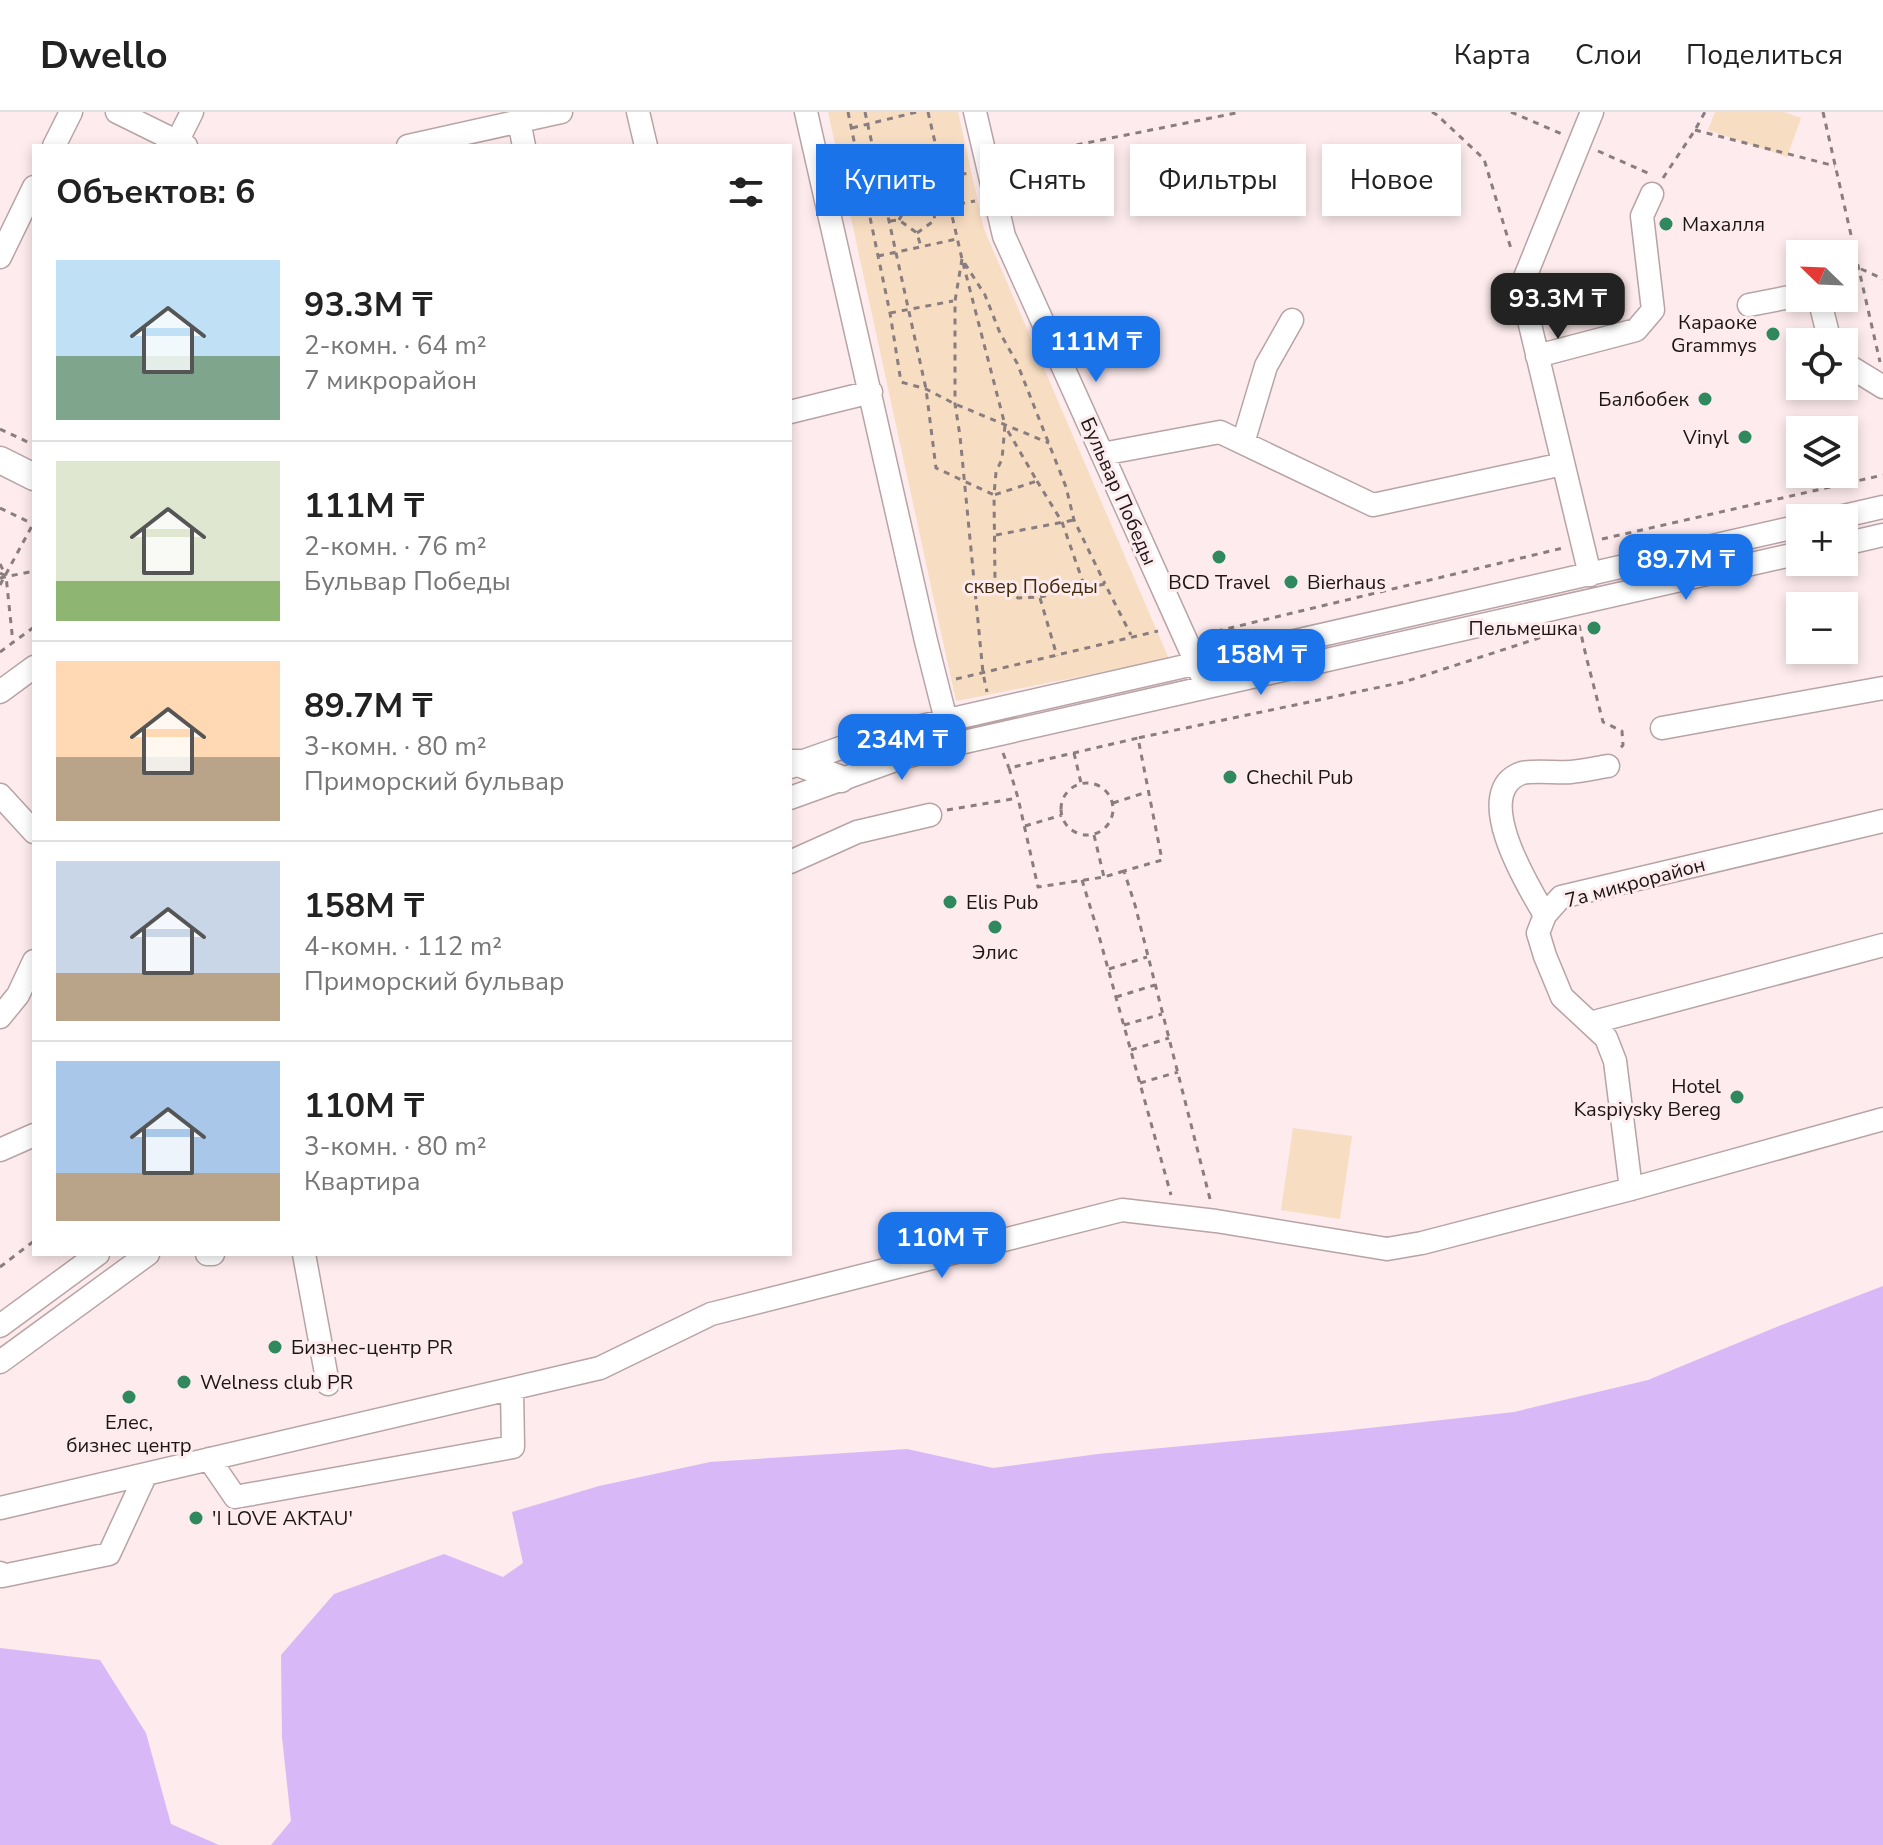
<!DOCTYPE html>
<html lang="ru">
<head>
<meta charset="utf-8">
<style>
	body { margin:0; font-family:"Nunito Sans",sans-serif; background:#f2f2f2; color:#222; height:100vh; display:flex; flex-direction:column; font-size:30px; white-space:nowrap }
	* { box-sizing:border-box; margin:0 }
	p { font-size:26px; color:#767676 }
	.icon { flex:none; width:44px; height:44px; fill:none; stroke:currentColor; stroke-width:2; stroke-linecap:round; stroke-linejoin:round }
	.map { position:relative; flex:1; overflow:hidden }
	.sheet { position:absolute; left:32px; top:32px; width:760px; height:1112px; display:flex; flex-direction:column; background:#fff; border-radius:0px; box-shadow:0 4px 12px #0003 }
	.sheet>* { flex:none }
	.guide { position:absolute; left:816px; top:32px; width:760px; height:72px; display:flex; gap:16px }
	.needle { width:52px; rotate:293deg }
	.buttons { position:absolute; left:1786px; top:128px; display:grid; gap:16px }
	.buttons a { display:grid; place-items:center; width:72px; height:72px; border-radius:0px; background:#fff; box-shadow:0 4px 12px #0003; font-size:40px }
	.price { position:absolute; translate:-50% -68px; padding:0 18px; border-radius:16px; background:#1a73e8; color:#fff; font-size:26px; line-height:52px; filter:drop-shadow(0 2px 4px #0008) }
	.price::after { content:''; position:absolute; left:50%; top:48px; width:24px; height:18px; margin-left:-12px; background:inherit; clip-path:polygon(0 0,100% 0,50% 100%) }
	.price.selected { background:#222; color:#fff }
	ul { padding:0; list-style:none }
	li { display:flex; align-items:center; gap:24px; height:200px; padding:0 24px }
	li+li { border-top:2px solid #e0e0e0 }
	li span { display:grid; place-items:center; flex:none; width:224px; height:160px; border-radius:0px; color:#555 }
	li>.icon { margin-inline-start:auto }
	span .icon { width:96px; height:96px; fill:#fffc; stroke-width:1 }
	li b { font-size:34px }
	h2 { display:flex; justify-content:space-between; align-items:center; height:96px; padding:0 24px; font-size:34px }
	.chip { padding:0 28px; border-radius:0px; background:#fff; box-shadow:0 4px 12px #0003; font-size:28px; line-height:72px }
	.chip.selected { background:#1a73e8; color:#fff }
	header { display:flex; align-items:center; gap:48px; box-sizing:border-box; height:112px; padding:0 40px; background:#fff; border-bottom:2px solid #e0e0e0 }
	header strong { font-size:38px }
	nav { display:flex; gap:44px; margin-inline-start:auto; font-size:28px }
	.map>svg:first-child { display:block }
	.green { fill:#f7ddc2 }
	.water { fill:#d9b8f8 }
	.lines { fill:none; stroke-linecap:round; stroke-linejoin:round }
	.minor-casing { stroke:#b8a3a6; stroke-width:25 }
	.major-casing { stroke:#b8a3a6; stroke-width:29 }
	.path { stroke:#8a7d7f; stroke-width:3; stroke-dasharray:6 6; stroke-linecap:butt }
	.minor { stroke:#fff; stroke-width:22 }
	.major { stroke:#fff; stroke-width:26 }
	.poi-dot { fill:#2f885e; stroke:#fdebed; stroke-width:3 }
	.labels { text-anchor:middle; stroke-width:6; stroke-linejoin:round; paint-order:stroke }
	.poi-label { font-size:20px; fill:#1c1516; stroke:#fdebed; text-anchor:start }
	.street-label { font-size:20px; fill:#1c1516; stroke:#fdebed }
	.park-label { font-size:20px; fill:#442b0a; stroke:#fdebed }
</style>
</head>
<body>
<header>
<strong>Dwello</strong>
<nav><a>Карта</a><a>Слои</a><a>Поделиться</a></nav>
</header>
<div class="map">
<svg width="1883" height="1733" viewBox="0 0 1883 1733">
	<rect width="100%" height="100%" fill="#fdebed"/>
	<path class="green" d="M 828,0 L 958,0 L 984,117 L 1169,547 L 956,589 Z
		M 1715,0 L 1784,0 L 1801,6 L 1787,45 L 1708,18 Z
		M 1293,1016 L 1352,1024 L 1340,1107 L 1281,1098 Z"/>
	<path class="water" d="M 1883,1174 L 1883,1733 L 271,1733 L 291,1709 L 282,1625 L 281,1543 L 334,1482 L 444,1442 L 503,1465 L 523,1451 L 512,1400 L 599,1374 L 710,1350 L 907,1337 L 993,1356 L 1098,1342 L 1342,1319 L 1514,1300 L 1648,1268 L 1779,1214 Z
		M 0,1536 L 100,1548 L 146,1621 L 171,1712 L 219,1733 L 0,1733 Z"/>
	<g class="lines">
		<defs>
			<path id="minor" d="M 117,0 L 186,34
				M 638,0 L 646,34
				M 806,0 L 926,529 L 950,624
				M 975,0 L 1004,124 L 1203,566
				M 519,9 L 524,34
				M 54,34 L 71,0
				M 175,34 L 192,0
				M 408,34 L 561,0
				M 0,145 L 34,75
				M 1819,186 L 1830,230
				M 1749,193 L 1800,183
				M 1537,244 L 1636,218 L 1653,198 L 1642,104 L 1652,82
				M 1844,251 L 1883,275
				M 790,300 L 871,280
				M 1243,331 L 1266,254 L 1292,208
				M 1102,342 L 1220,320 L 1373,393 L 1563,352
				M 1835,406 L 1883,395
				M 1844,432 L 1883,423
				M 1590,463 L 1521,175 L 1592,0
				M 0,580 L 34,555
				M 1662,616 L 1883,576
				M 791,655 L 798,651 L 869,626 L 1800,414
				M 0,683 L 34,720
				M 790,686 L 901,646 L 951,633 L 1800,441
				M 790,750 L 857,720 L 930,703
				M 1545,803 C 1529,776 1469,679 1522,661 C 1532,658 1558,661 1571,660 C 1583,659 1596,656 1608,654
				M 0,905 L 18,883 L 34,849
				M 1590,911 L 1883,833
				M 0,1038 L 34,1023
				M 1631,1077 L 1615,949 L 1606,926 L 1562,885 L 1545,844 L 1538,821 L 1545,803 L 1561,785 L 1883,709
				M 207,1142 L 213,1142
				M 304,1142 L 328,1272
				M 0,1214 L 98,1142
				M 0,1250 L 148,1142
				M 209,1347 L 235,1385 L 513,1335 L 512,1277
				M 0,1396 L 600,1256 L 711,1202 L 1122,1098 L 1216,1109 L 1387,1137 L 1422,1131 L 1631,1077 L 1883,1007
				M 0,1461 L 2,1464 L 109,1442 L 146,1362"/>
			<path id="major" d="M 0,348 L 34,365
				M 790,651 L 798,651 L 841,667"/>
		</defs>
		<use href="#minor" class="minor-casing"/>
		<use href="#major" class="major-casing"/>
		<path class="path" d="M 848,0 L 890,201 L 901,270 L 926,277 L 955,292 L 1049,331
			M 865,0 L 926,277 L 936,356 L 994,383 L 995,469 L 1018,486 L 1040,485 L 1085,476
			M 928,0 L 962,147 L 985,183 L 1000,221 L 1017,251 L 1066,375 L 1074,408 L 1105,472
			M 1432,0 L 1437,3 L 1484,47 L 1512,140
			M 1511,0 L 1562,22
			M 1823,0 L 1880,250
			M 852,16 L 917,0
			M 1695,18 L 1835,54
			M 1598,39 L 1650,62
			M 1006,47 L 1241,0
			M 1663,66 L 1695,18 L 1705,0
			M 907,74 L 910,88
			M 867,84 L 943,65 L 969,61
			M 899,108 L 910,88 L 931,90 L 933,97
			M 890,109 L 899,108 L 917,121 L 921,135
			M 917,121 L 935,108 L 933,97 L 975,89
			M 878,144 L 957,127
			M 962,147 L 955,189 L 955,292 L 960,324 L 983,561 L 987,580
			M 963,151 L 1005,313 L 1002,347 L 996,360 L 994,383 L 1037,369 L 1005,314
			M 1861,157 L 1883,167
			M 890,201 L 953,189
			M 0,317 L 34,333
			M 1037,369 L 1062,410 L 1085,476 L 1105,472 L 1131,523
			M 0,396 L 33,412
			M 996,423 L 1074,408
			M 1602,427 L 1883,363
			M 0,452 L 6,464
			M 0,461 L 6,464 L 13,531
			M 0,466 L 34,459
			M 0,473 L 33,412
			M 1040,486 L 1057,544
			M 1579,513 L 1586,544 L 1603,610 L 1622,619 L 1623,633 L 1619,638
			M 1205,522 L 1563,436
			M 0,540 L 34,515
			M 956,567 L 1158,519
			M 1003,641 L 1009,656
			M 1074,641 L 1081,671
			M1061 697a26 26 0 1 1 52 0a26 26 0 1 1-52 0Z
			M 1113,691 L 1147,680
			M 947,698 L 1018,686
			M 1025,714 L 1062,703
			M 1094,723 L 1104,765
			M 1124,759 L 1104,765 L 1038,775 L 1018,686 L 1009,656 L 1138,626
			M 1082,768 L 1097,817 L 1171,1083
			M 1109,857 L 1147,845
			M 1116,885 L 1155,873
			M 1124,913 L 1162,902
			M 1131,938 L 1169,926
			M 1140,971 L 1178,960
			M 1210,1087 L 1135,793 L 1124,759 L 1162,748 L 1138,626 L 1404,570 L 1576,514
			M 0,1155 L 34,1129"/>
		<use href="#minor" class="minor"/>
		<use href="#major" class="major"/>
	</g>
	<g class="poi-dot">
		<circle cx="1666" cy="112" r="8"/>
		<circle cx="1773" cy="222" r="8"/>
		<circle cx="1705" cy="287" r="8"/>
		<circle cx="1745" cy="325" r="8"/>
		<circle cx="1219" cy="445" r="8"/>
		<circle cx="1291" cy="470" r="8"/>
		<circle cx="1594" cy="516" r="8"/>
		<circle cx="1230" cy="665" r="8"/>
		<circle cx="950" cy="790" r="8"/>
		<circle cx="995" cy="815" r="8"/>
		<circle cx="1737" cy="985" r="8"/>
		<circle cx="275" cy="1235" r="8"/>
		<circle cx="184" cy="1270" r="8"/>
		<circle cx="129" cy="1285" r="8"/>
		<circle cx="196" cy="1406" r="8"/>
	</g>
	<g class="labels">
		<g class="poi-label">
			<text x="1682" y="119">Махалля</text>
			<text x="1757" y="217" text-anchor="end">Караоке<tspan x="1757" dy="23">Grammys</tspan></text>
			<text x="1689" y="294" text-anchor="end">Балбобек</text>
			<text x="1729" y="332" text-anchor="end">Vinyl</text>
			<text x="1219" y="477" text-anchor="middle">BCD Travel</text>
			<text x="1307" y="477">Bierhaus</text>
			<text x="1578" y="523" text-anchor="end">Пельмешка</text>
			<text x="1246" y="672">Chechil Pub</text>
			<text x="966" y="797">Elis Pub</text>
			<text x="995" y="847" text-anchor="middle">Элис</text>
			<text x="1721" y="981" text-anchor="end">Hotel<tspan x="1721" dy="23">Kaspiysky Bereg</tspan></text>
			<text x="291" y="1242">Бизнес-центр PR</text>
			<text x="200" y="1277">Welness club PR</text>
			<text x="129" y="1317" text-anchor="middle">Елес,<tspan x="129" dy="23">бизнес центр</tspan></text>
			<text x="212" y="1413">'I LOVE AKTAU'</text>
		</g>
		<g class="street-label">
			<text transform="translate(1119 379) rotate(66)" y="7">Бульвар Победы</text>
			<text transform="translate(1635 770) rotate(-15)" y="7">7а микрорайон</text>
		</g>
		<g class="park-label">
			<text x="1031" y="481">сквер Победы</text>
		</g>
	</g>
</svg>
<div class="buttons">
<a><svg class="needle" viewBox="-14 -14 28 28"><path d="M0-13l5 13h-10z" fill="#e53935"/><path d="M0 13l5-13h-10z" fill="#767676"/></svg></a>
<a><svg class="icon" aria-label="locate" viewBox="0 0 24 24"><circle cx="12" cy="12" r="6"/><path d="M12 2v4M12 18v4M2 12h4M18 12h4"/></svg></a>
<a><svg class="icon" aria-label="layers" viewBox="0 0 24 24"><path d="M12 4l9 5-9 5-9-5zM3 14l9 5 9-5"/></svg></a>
<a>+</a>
<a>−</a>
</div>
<b class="price selected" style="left:1558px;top:229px">93.3M ₸</b>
<b class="price" style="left:1096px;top:272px">111M ₸</b>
<b class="price" style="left:1686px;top:490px">89.7M ₸</b>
<b class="price" style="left:1261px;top:585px">158M ₸</b>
<b class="price" style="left:902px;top:670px">234M ₸</b>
<b class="price" style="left:942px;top:1168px">110M ₸</b>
<div class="guide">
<a class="chip selected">Купить</a>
<a class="chip">Снять</a>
<a class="chip">Фильтры</a>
<a class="chip">Новое</a>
</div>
<section class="sheet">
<h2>Объектов: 6<svg class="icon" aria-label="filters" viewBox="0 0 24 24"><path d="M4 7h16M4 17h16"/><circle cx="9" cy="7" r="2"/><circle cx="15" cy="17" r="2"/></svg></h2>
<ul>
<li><span style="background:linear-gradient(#bfe0f5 60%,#7fa58c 0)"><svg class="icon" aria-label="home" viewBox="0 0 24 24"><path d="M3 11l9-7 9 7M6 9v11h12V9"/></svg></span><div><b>93.3M ₸</b><p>2-комн. · 64 m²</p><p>7 микрорайон</p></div></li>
<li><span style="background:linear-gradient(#dfe7d0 75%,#8fb573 0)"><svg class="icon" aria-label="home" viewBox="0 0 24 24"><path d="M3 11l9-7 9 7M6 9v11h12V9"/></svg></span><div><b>111M ₸</b><p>2-комн. · 76 m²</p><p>Бульвар Победы</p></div></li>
<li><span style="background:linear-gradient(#ffd9b3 60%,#b9a48a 0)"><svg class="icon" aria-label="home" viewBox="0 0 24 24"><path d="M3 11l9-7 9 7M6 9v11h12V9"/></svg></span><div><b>89.7M ₸</b><p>3-комн. · 80 m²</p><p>Приморский бульвар</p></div></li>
<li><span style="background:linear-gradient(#c9d6e8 70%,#b9a48a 0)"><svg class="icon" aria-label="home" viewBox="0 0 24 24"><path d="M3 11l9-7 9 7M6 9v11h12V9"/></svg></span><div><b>158M ₸</b><p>4-комн. · 112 m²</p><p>Приморский бульвар</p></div></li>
<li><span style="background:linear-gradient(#a9c7e8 70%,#b9a48a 0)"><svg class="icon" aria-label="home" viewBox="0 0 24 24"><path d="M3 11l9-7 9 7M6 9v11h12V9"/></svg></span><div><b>110M ₸</b><p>3-комн. · 80 m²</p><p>Квартира</p></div></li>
</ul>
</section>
</div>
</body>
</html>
